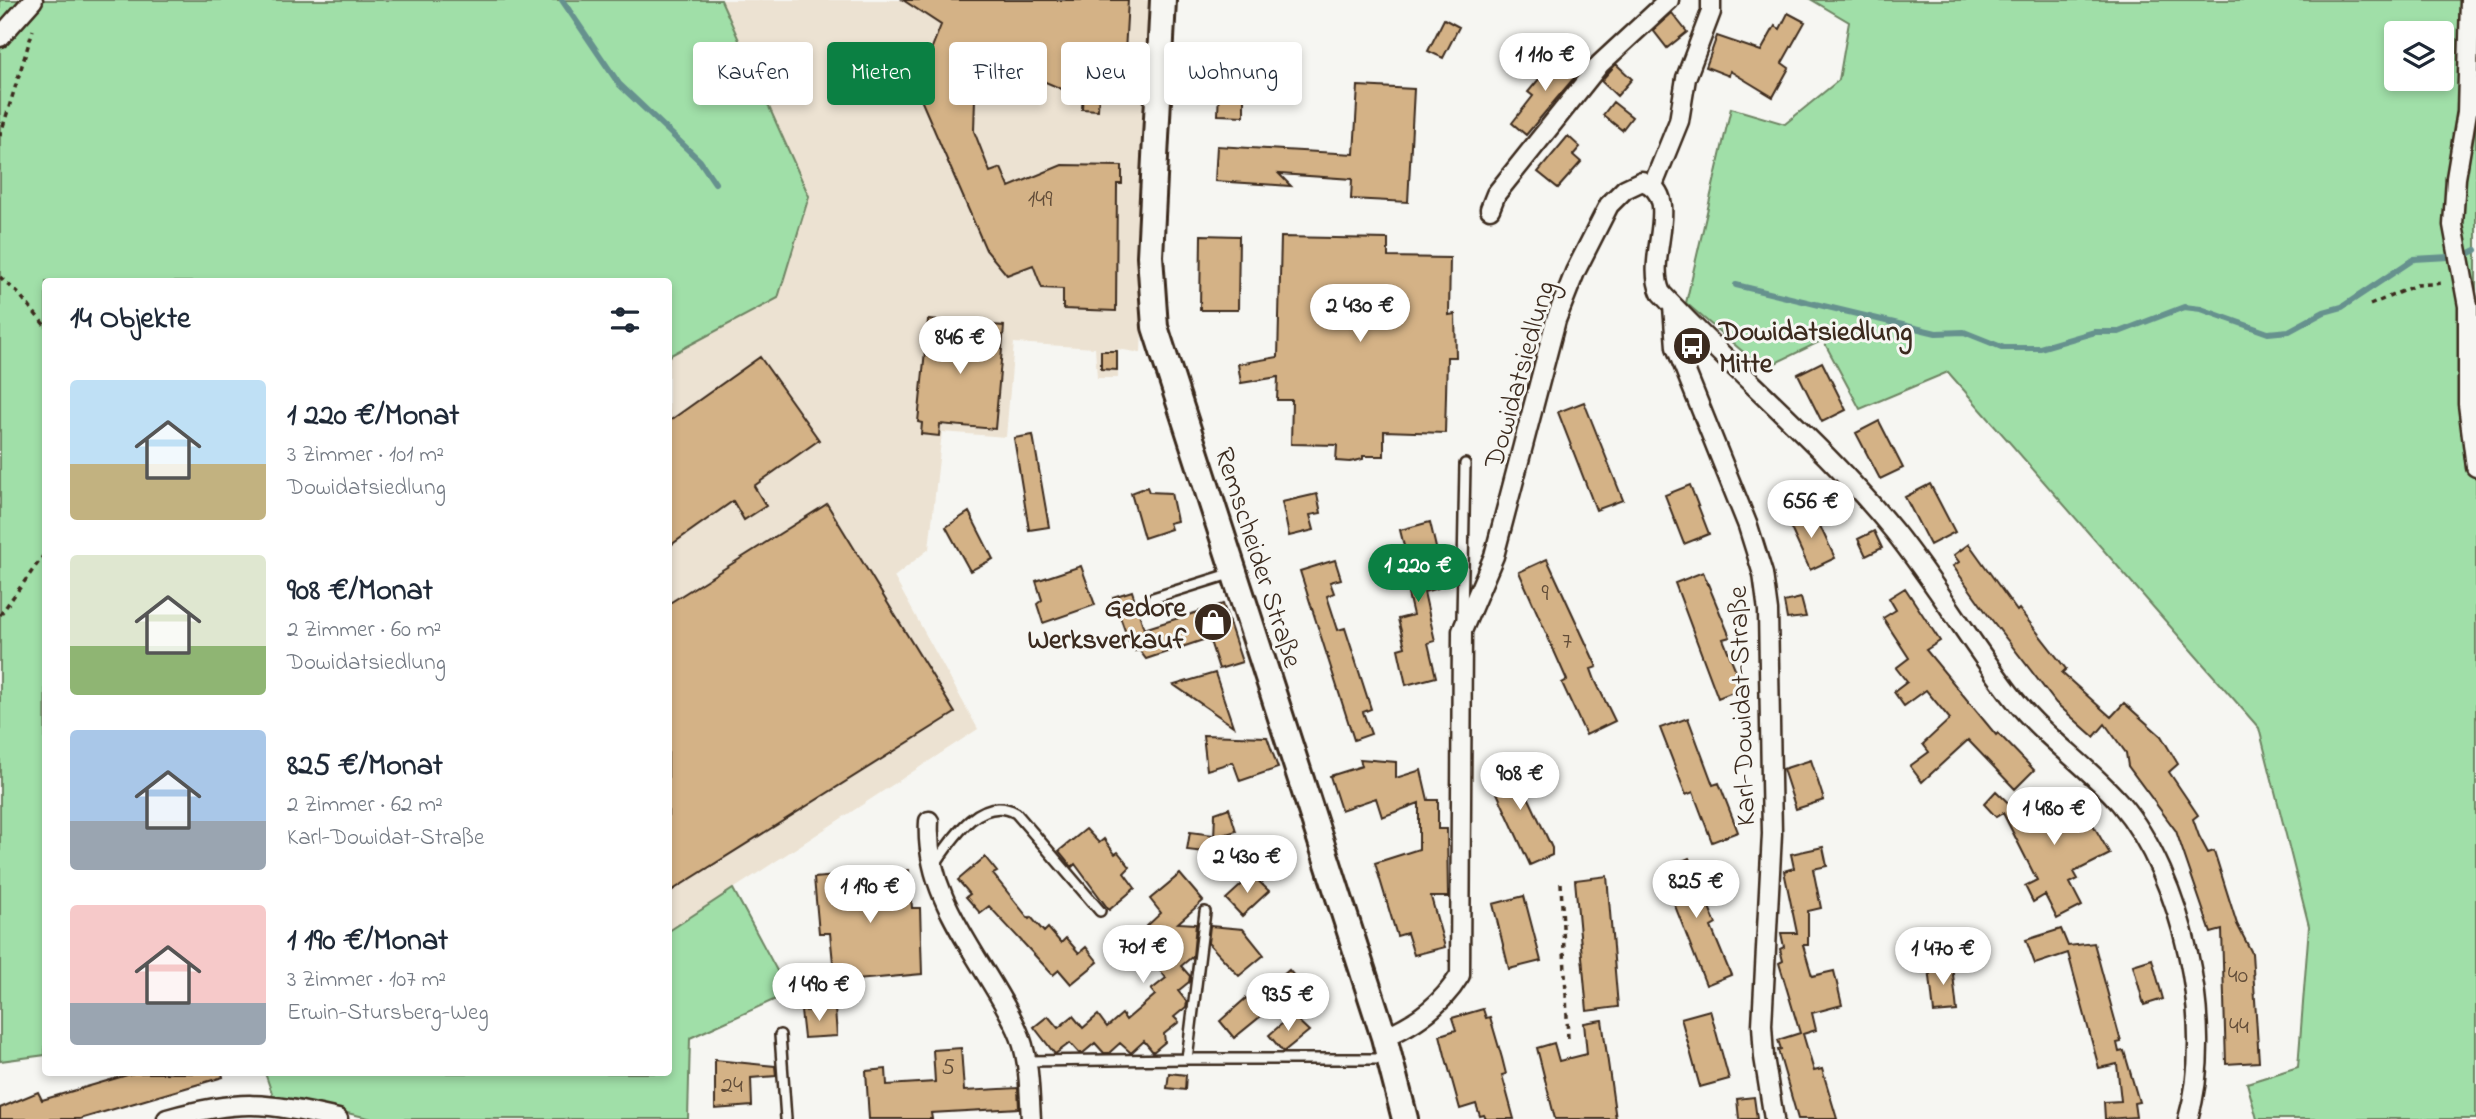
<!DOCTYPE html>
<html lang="de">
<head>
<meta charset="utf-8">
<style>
	body { margin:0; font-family:"Indie Flower",sans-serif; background:#f6f6f7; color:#1f2937; height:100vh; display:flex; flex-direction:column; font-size:26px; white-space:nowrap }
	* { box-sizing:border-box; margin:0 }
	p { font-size:23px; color:#747a83 }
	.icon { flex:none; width:38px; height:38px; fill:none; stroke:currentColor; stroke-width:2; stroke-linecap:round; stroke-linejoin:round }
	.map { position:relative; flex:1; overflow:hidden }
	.panel { position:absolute; left:42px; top:278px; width:630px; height:798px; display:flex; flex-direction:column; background:#fff; border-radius:7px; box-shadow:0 4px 10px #0003 }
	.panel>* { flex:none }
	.guide { position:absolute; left:693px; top:42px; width:665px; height:63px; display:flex; gap:14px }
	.buttons { position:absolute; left:2384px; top:21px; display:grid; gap:14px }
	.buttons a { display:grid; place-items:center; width:70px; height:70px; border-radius:7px; background:#fff; box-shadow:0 4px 10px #0003; font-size:35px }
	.price { position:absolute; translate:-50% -60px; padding:0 16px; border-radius:24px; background:#fff; color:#222; font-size:23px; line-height:46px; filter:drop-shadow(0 2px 4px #0008) }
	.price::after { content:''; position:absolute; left:50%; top:42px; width:21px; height:16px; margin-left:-10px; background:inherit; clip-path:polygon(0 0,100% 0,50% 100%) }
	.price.current { background:#0b8043; color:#fff }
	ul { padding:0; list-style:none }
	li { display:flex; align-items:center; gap:21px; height:175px; padding:0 28px }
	li span { display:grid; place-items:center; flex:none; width:196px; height:140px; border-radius:7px; color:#555 }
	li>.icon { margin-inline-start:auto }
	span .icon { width:84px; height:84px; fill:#fffc; stroke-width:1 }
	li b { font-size:30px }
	h2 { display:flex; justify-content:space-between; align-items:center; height:84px; padding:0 28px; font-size:30px }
	.chip { padding:0 24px; border-radius:7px; background:#fff; box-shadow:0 4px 10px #0003; font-size:24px; line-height:63px }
	.chip.current { background:#0b8043; color:#fff }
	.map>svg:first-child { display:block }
	.built { fill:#ece2d2 }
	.green { fill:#a0dfa8; stroke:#6e8463; stroke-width:2; fill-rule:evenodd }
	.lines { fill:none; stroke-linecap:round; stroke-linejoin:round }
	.stream { stroke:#66918e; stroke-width:6 }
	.building { fill:#d4b286; stroke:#3b2a1e; stroke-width:2 }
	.service-casing { stroke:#3b2a1e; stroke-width:14 }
	.minor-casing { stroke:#3b2a1e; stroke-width:23 }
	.secondary-casing { stroke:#3b2a1e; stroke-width:30 }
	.path { stroke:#3b2a1e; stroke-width:3.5; stroke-dasharray:5 5; stroke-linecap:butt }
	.service { stroke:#f6f6f2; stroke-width:9 }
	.minor { stroke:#f6f6f2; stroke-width:18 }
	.secondary { stroke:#f6f6f2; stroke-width:24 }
	.labels { text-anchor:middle; stroke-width:6; stroke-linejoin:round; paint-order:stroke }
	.number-label { font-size:24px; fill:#614c38 }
	.poi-label { font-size:28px; font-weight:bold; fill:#3b2a1e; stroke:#f6f6f2; text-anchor:start }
	.street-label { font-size:28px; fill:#3b2a1e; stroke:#f6f6f2 }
</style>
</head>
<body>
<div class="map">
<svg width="2476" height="1119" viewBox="0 0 2476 1119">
	<rect width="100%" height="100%" fill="#f6f6f2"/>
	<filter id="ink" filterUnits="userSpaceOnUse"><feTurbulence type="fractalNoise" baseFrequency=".0143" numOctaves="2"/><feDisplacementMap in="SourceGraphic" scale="14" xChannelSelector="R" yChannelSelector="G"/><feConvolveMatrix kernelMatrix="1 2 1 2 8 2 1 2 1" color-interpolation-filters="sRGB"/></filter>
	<g filter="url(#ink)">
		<path class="built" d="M 721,0 L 1156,0 L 1141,353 L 1118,349 L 1118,378 L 1097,378 L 1095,348 L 1014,343 L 1006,437 L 942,432 L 929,549 L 894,577 L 978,729 L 669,931 L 669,356 L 778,297 L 809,196 Z"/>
		<path class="green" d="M 0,0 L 721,0 L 809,196 L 778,298 L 669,356 L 668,282 L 46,282 L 45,1055 L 0,1061 Z
			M 1812,0 L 2476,0 L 2476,1119 L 2257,1119 L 2247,1083 L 2298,1067 L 2309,926 L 2259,728 L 1948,372 L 1860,409 L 1823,340 L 1763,369 L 1686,303 L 1731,108 L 1785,124 L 1839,80 L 1849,22 ZM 2396,33 L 2441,33 L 2441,79 L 2396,79 Z
			M 733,889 L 789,993 L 690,1038 L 688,1119 L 373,1119 L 273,1096 L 265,1073 L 668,1073 L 669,931 Z"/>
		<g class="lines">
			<path class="stream" d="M 562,0 L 619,84 L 700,161 L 715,183
				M 2468,254 L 2476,250
				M 1736,285 L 1936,333 L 1964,332 L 2004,348 L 2040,348 L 2095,332 L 2119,332 L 2184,307 L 2201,309 L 2268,333 L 2289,331 L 2324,312 L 2342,307 L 2414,259 L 2449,257"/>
		</g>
		<path class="building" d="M 903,0 L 1128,0 L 1125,52 L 1114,51 L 1113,60 L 1082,57 L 1107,86 L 1099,92 L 1098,110 L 1082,109 L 1083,91 L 1064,90 L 1006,65 L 1005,67 L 975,47 L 953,95 L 975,98 L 974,131 L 990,172 L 1001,168 L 1009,187 L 1062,165 L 1122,166 L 1122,184 L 1117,184 L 1116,311 L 1063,309 L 1063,289 L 1042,288 L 1033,265 L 1007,275 L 986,250 L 916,88 L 941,25 Z
			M 1672,13 L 1687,32 L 1667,48 L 1653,30 Z
			M 1788,13 L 1805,22 L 1782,63 L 1789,68 L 1773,97 L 1730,71 L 1729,76 L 1706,67 L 1717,36 L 1761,51 L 1775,26 L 1780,29 Z
			M 1444,19 L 1459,27 L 1443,58 L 1428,51 Z
			M 1559,55 L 1579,72 L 1526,135 L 1512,123 L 1533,96 L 1528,92 Z
			M 1616,64 L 1632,79 L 1617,96 L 1601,81 Z
			M 1358,86 L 1414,89 L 1408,202 L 1351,199 L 1352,179 L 1279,174 L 1291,186 L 1215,181 L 1217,146 L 1354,154 Z
			M 1219,89 L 1244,90 L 1244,116 L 1218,115 Z
			M 1613,102 L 1632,117 L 1622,130 L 1603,115 Z
			M 1568,136 L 1580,147 L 1573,155 L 1581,162 L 1558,188 L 1538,172 Z
			M 1201,235 L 1239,236 L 1238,310 L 1200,310 Z
			M 1281,237 L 1388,239 L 1388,257 L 1450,258 L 1449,315 L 1455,314 L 1456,357 L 1447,357 L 1445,433 L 1384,431 L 1384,456 L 1363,456 L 1363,459 L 1350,462 L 1336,461 L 1337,445 L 1291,444 L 1292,400 L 1277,400 L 1278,377 L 1241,383 L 1238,364 L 1278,357 Z
			M 928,320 L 1004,326 L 995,429 L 940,424 L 939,436 L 921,434 L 922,423 L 918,422 Z
			M 1101,351 L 1117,351 L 1117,370 L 1101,369 Z
			M 760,357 L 819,440 L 754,486 L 766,506 L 744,520 L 733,501 L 668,547 L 668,422 Z
			M 1822,362 L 1846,410 L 1822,422 L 1798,374 Z
			M 1584,402 L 1623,500 L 1596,510 L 1558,412 Z
			M 1879,421 L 1903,468 L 1880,479 L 1856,433 Z
			M 1033,435 L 1049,527 L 1029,530 L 1014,438 Z
			M 1930,484 L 1955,532 L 1930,545 L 1905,497 Z
			M 1690,485 L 1709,534 L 1684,544 L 1665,495 Z
			M 1147,487 L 1149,492 L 1171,493 L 1177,521 L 1169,523 L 1171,529 L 1144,538 L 1131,493 Z
			M 1317,494 L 1321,513 L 1310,515 L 1314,530 L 1289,536 L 1282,502 Z
			M 827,504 L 955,713 L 668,893 L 668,604 Z
			M 1813,511 L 1835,558 L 1810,570 L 1788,522 Z
			M 969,512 L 993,559 L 970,571 L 946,527 Z
			M 1430,522 L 1437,552 L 1430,553 L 1438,588 L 1424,592 L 1435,641 L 1428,643 L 1436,677 L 1406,685 L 1398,649 L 1405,647 L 1398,619 L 1413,615 L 1400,560 L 1407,558 L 1400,530 Z
			M 1874,531 L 1882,548 L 1866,556 L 1858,539 Z
			M 1969,544 L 2017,611 L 2019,609 L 2066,669 L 2062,673 L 2111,717 L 2124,703 L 2161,736 L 2178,764 L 2169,772 L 2198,815 L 2193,819 L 2199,836 L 2208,853 L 2214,851 L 2237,924 L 2252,953 L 2259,1062 L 2226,1064 L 2222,930 L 2211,933 L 2176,831 L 2128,766 L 2126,753 L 2105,724 L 2094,737 L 2056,703 L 1988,615 L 1953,566 L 1959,562 L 1954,555 Z
			M 1547,559 L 1597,667 L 1591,669 L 1595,680 L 1615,721 L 1586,735 L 1562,683 L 1567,680 L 1519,572 Z
			M 1335,560 L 1341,579 L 1330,582 L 1334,593 L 1327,596 L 1338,630 L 1345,628 L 1371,709 L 1363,712 L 1371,734 L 1354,740 L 1300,571 Z
			M 1081,566 L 1095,605 L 1043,623 L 1037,604 L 1042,600 L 1036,581 Z
			M 1703,572 L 1730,637 L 1723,639 L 1743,688 L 1718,698 L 1675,583 Z
			M 1905,588 L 1940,641 L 1926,650 L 1996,735 L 1998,733 L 2034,770 L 2015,789 L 1968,740 L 1922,782 L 1910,766 L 1929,752 L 1923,744 L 1950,719 L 1926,690 L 1904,706 L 1894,692 L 1907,682 L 1896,668 L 1909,658 L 1883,618 L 1896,610 L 1889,598 Z
			M 1132,591 L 1144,629 L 1223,604 L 1242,662 L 1219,669 L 1209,638 L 1146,659 L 1139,650 L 1135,651 L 1132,641 L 1129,642 L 1113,597 Z
			M 1801,598 L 1806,617 L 1787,619 L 1784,602 Z
			M 1215,673 L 1233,726 L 1174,685 Z
			M 1688,718 L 1713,785 L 1719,783 L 1738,832 L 1712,842 L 1693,792 L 1686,795 L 1660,728 Z
			M 1203,735 L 1267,737 L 1278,768 L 1240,781 L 1233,762 L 1207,770 Z
			M 1510,758 L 1552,848 L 1552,855 L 1530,865 L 1486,769 Z
			M 1360,759 L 1396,762 L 1396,778 L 1421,770 L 1428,800 L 1438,800 L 1438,829 L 1447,829 L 1448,897 L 1431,897 L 1445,947 L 1414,955 L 1407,933 L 1397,936 L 1375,863 L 1419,849 L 1419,803 L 1382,817 L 1376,798 L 1341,810 L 1330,776 L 1362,766 Z
			M 1811,760 L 1824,800 L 1796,809 L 1783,769 Z
			M 2073,790 L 2110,854 L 2074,872 L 2078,879 L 2070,883 L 2082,906 L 2057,919 L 2045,895 L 2033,902 L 2025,886 L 2037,880 L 2003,813 L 1996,817 L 1984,804 L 1996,791 L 2025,819 Z
			M 1229,808 L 1236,831 L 1214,838 L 1215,813 Z
			M 1086,829 L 1099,843 L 1104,839 L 1115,854 L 1118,852 L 1130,867 L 1124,873 L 1135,888 L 1109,910 L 1075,864 L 1072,867 L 1059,851 Z
			M 1190,832 L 1214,835 L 1212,853 L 1187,850 Z
			M 1823,847 L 1827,866 L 1813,869 L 1821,908 L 1808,911 L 1808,945 L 1803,945 L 1812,976 L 1834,971 L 1842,1005 L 1812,1013 L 1816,1030 L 1803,1034 L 1814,1071 L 1822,1069 L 1837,1119 L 1798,1119 L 1778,1050 L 1781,1049 L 1778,1040 L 1800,1033 L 1779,963 L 1783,961 L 1780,949 L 1784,947 L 1781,933 L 1797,933 L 1784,871 L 1794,868 L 1791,854 Z
			M 985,857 L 997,872 L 993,874 L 1029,919 L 1031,917 L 1044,932 L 1048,928 L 1061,943 L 1066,938 L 1079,953 L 1086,947 L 1098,962 L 1071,984 L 1059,970 L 1053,975 L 989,906 L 980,913 L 966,897 L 970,894 L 958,880 Z
			M 1689,858 L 1716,924 L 1711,927 L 1731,975 L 1706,985 L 1661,870 Z
			M 909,870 L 912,908 L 920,908 L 922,974 L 835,982 L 830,933 L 819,933 L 814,878 Z
			M 1180,874 L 1203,901 L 1178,923 L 1196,924 L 1193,956 L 1181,966 L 1190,976 L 1189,982 L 1178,991 L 1187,1002 L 1186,1007 L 1174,1017 L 1179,1022 L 1164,1034 L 1165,1042 L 1153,1052 L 1144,1041 L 1131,1053 L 1120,1043 L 1109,1053 L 1104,1053 L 1095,1043 L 1083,1053 L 1079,1053 L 1070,1043 L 1055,1054 L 1034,1027 L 1048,1016 L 1058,1028 L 1073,1016 L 1083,1028 L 1098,1015 L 1107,1027 L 1122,1014 L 1126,1020 L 1155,995 L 1151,990 L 1166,978 L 1155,964 L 1169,952 L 1147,926 L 1161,913 L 1150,899 Z
			M 1252,875 L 1269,891 L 1242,916 L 1226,899 Z
			M 1607,876 L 1618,1007 L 1587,1011 L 1575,880 Z
			M 1524,896 L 1541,961 L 1509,969 L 1493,904 Z
			M 1210,926 L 1243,929 L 1264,955 L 1239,976 L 1208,943 Z
			M 2061,929 L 2068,946 L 2094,943 L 2121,1042 L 2117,1043 L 2119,1052 L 2124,1051 L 2139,1102 L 2134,1103 L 2136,1117 L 2105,1119 L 2104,1102 L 2121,1101 L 2117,1064 L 2099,1068 L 2068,953 L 2035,964 L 2026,940 Z
			M 1951,956 L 1957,1011 L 1934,1013 L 1929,967 Z
			M 2152,959 L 2163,999 L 2144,1005 L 2133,965 Z
			M 1289,970 L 1311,996 L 1298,1007 L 1276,981 Z
			M 1246,998 L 1261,1016 L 1234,1038 L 1220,1021 Z
			M 835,1009 L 837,1036 L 804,1038 L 801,1011 Z
			M 1483,1009 L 1486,1018 L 1490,1017 L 1502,1058 L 1506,1074 L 1502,1075 L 1514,1119 L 1486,1119 L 1484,1115 L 1480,1116 L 1476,1104 L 1460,1109 L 1445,1055 L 1440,1035 L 1456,1030 L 1452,1018 Z
			M 1710,1010 L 1729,1079 L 1700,1087 L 1681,1018 Z
			M 1292,1015 L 1309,1031 L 1283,1052 L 1269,1035 Z
			M 1602,1020 L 1616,1119 L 1555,1119 L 1537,1048 L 1554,1043 L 1559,1061 L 1587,1054 L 1584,1023 Z
			M 961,1048 L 964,1091 L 1018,1088 L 1019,1108 L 931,1113 L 932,1119 L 869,1119 L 866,1071 L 886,1069 L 887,1085 L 935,1082 L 933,1050 Z
			M 715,1060 L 775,1066 L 776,1076 L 751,1078 L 752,1106 L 715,1109 Z
			M 134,1073 L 222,1073 L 223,1077 L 80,1119 L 0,1119 L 0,1108 L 38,1092 L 42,1100 Z
			M 1169,1073 L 1186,1075 L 1185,1090 L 1167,1088 Z
			M 1754,1097 L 1757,1119 L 1739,1119 L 1737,1099 Z"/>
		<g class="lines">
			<defs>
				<path id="service" d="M 1153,598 L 1233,573
					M 1462,619 L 1465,464
					M 935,864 C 952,839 981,793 1016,813 L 1100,911
					M 780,1035 L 786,1119
					M 1187,1059 L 1388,1059
					M 1028,1061 L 1187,1059 L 1205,912"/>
				<path id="minor" d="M 2470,0 L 2467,112 L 2456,178 L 2453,225 L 2468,306 L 2468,404 L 2476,467
					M 0,37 L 33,0
					M 1653,185 L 1679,121 L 1686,78 L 1711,12 L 1711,0
					M 1490,209 L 1496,194 L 1600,64 L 1669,0
					M 1673,306 L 1676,347 L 1748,526 L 1763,574 L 1768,611 L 1772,834 L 1762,1025 L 1764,1057 L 1774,1119
					M 929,821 C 924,901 985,960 1017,1029 C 1030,1057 1029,1089 1031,1119
					M 1384,1037 C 1416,1024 1442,1005 1460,975 L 1462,631 L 1494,556 L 1556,320 L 1575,272 L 1609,205 L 1625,189 L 1642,181 C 1685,195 1644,257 1661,293 C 1737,374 1824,445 1894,531 C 1937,585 1972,645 2014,699 C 2045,738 2088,766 2120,803 C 2183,877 2216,1026 2188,1119
					M 167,1119 C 239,1099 265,1102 338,1119"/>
				<path id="secondary" d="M 1163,0 L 1150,256 L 1155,327 L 1384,1037 L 1405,1119"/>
			</defs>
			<use href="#service" class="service-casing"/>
			<use href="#minor" class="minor-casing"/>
			<use href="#secondary" class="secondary-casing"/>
			<path class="path" d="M 0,136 L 33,30
				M 0,277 L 19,294 L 46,327
				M 2370,305 L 2416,285 L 2445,283
				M 0,615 L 46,552
				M 1561,883 L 1568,1039"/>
			<use href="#service" class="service"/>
			<use href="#minor" class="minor"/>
			<use href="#secondary" class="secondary"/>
		</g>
	</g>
	<defs>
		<symbol id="bus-disc" viewBox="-11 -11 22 22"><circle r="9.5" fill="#3b2a1e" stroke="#f6f6f2"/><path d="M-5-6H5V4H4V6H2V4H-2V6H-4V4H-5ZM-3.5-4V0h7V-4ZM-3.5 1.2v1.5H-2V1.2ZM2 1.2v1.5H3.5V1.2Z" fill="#fff"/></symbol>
		<symbol id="shop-disc" viewBox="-11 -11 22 22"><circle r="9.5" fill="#3b2a1e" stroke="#f6f6f2"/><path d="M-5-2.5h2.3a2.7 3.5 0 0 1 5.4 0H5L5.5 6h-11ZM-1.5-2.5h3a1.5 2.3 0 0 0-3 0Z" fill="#fff"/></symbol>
	</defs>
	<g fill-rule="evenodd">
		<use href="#bus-disc" x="1670" y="324" width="44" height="44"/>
		<use href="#shop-disc" x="1191" y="600" width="44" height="44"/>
	</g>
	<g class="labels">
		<g class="number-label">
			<text x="1040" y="206">149</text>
			<text x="1545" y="600">9</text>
			<text x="1567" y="648">7</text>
			<text x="2238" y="982">40</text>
			<text x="2239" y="1033">44</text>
			<text x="948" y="1074">5</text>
			<text x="732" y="1092">24</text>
		</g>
		<g class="poi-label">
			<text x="1719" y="340">Dowidatsiedlung<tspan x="1719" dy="32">Mitte</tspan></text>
			<text x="1186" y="616" text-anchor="end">Gedore<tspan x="1186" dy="32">Werksverkauf</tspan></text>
		</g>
		<g class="street-label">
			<text transform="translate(1518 374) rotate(-74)" y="10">Dowidatsiedlung</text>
			<text transform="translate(1260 557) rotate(72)" y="10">Remscheider Straße</text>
			<text transform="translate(1740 706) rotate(-92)" y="10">Karl-Dowidat-Straße</text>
		</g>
	</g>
</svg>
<div class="buttons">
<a><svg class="icon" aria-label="layers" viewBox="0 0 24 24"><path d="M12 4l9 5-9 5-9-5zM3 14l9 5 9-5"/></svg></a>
</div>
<b class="price" style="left:1545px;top:93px">1 110 €</b>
<b class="price" style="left:1360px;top:344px">2 430 €</b>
<b class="price" style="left:960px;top:376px">846 €</b>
<b class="price" style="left:1811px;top:540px">656 €</b>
<b class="price current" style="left:1418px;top:604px">1 220 €</b>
<b class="price" style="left:1520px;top:812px">908 €</b>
<b class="price" style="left:2054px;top:847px">1 480 €</b>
<b class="price" style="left:1247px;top:895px">2 430 €</b>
<b class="price" style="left:1696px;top:920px">825 €</b>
<b class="price" style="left:870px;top:925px">1 190 €</b>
<b class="price" style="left:1143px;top:985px">701 €</b>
<b class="price" style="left:1943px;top:987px">1 470 €</b>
<b class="price" style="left:819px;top:1023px">1 490 €</b>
<b class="price" style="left:1288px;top:1033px">935 €</b>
<div class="guide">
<a class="chip">Kaufen</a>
<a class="chip current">Mieten</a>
<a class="chip">Filter</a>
<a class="chip">Neu</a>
<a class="chip">Wohnung</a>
</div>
<section class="panel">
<h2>14 Objekte<svg class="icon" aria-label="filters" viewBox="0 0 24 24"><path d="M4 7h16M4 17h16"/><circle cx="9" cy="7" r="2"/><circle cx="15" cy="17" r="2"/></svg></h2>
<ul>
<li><span style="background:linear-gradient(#bfe0f5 60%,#c2b280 0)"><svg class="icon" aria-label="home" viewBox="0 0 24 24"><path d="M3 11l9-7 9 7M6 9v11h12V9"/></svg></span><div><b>1 220 €/Monat</b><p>3 Zimmer · 101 m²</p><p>Dowidatsiedlung</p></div></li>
<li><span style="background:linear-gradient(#dfe7d0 65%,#8fb573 0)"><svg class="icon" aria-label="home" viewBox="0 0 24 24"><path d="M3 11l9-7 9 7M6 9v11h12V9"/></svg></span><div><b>908 €/Monat</b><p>2 Zimmer · 60 m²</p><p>Dowidatsiedlung</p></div></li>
<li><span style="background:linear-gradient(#a9c7e8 65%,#9aa5b1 0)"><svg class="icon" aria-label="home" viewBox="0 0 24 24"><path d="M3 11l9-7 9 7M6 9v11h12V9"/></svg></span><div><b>825 €/Monat</b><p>2 Zimmer · 62 m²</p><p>Karl-Dowidat-Straße</p></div></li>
<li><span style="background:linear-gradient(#f6c9c9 70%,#9aa5b1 0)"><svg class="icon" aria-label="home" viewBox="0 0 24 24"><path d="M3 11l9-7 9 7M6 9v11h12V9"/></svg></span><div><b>1 190 €/Monat</b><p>3 Zimmer · 107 m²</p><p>Erwin-Stursberg-Weg</p></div></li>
</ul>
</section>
</div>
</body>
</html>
